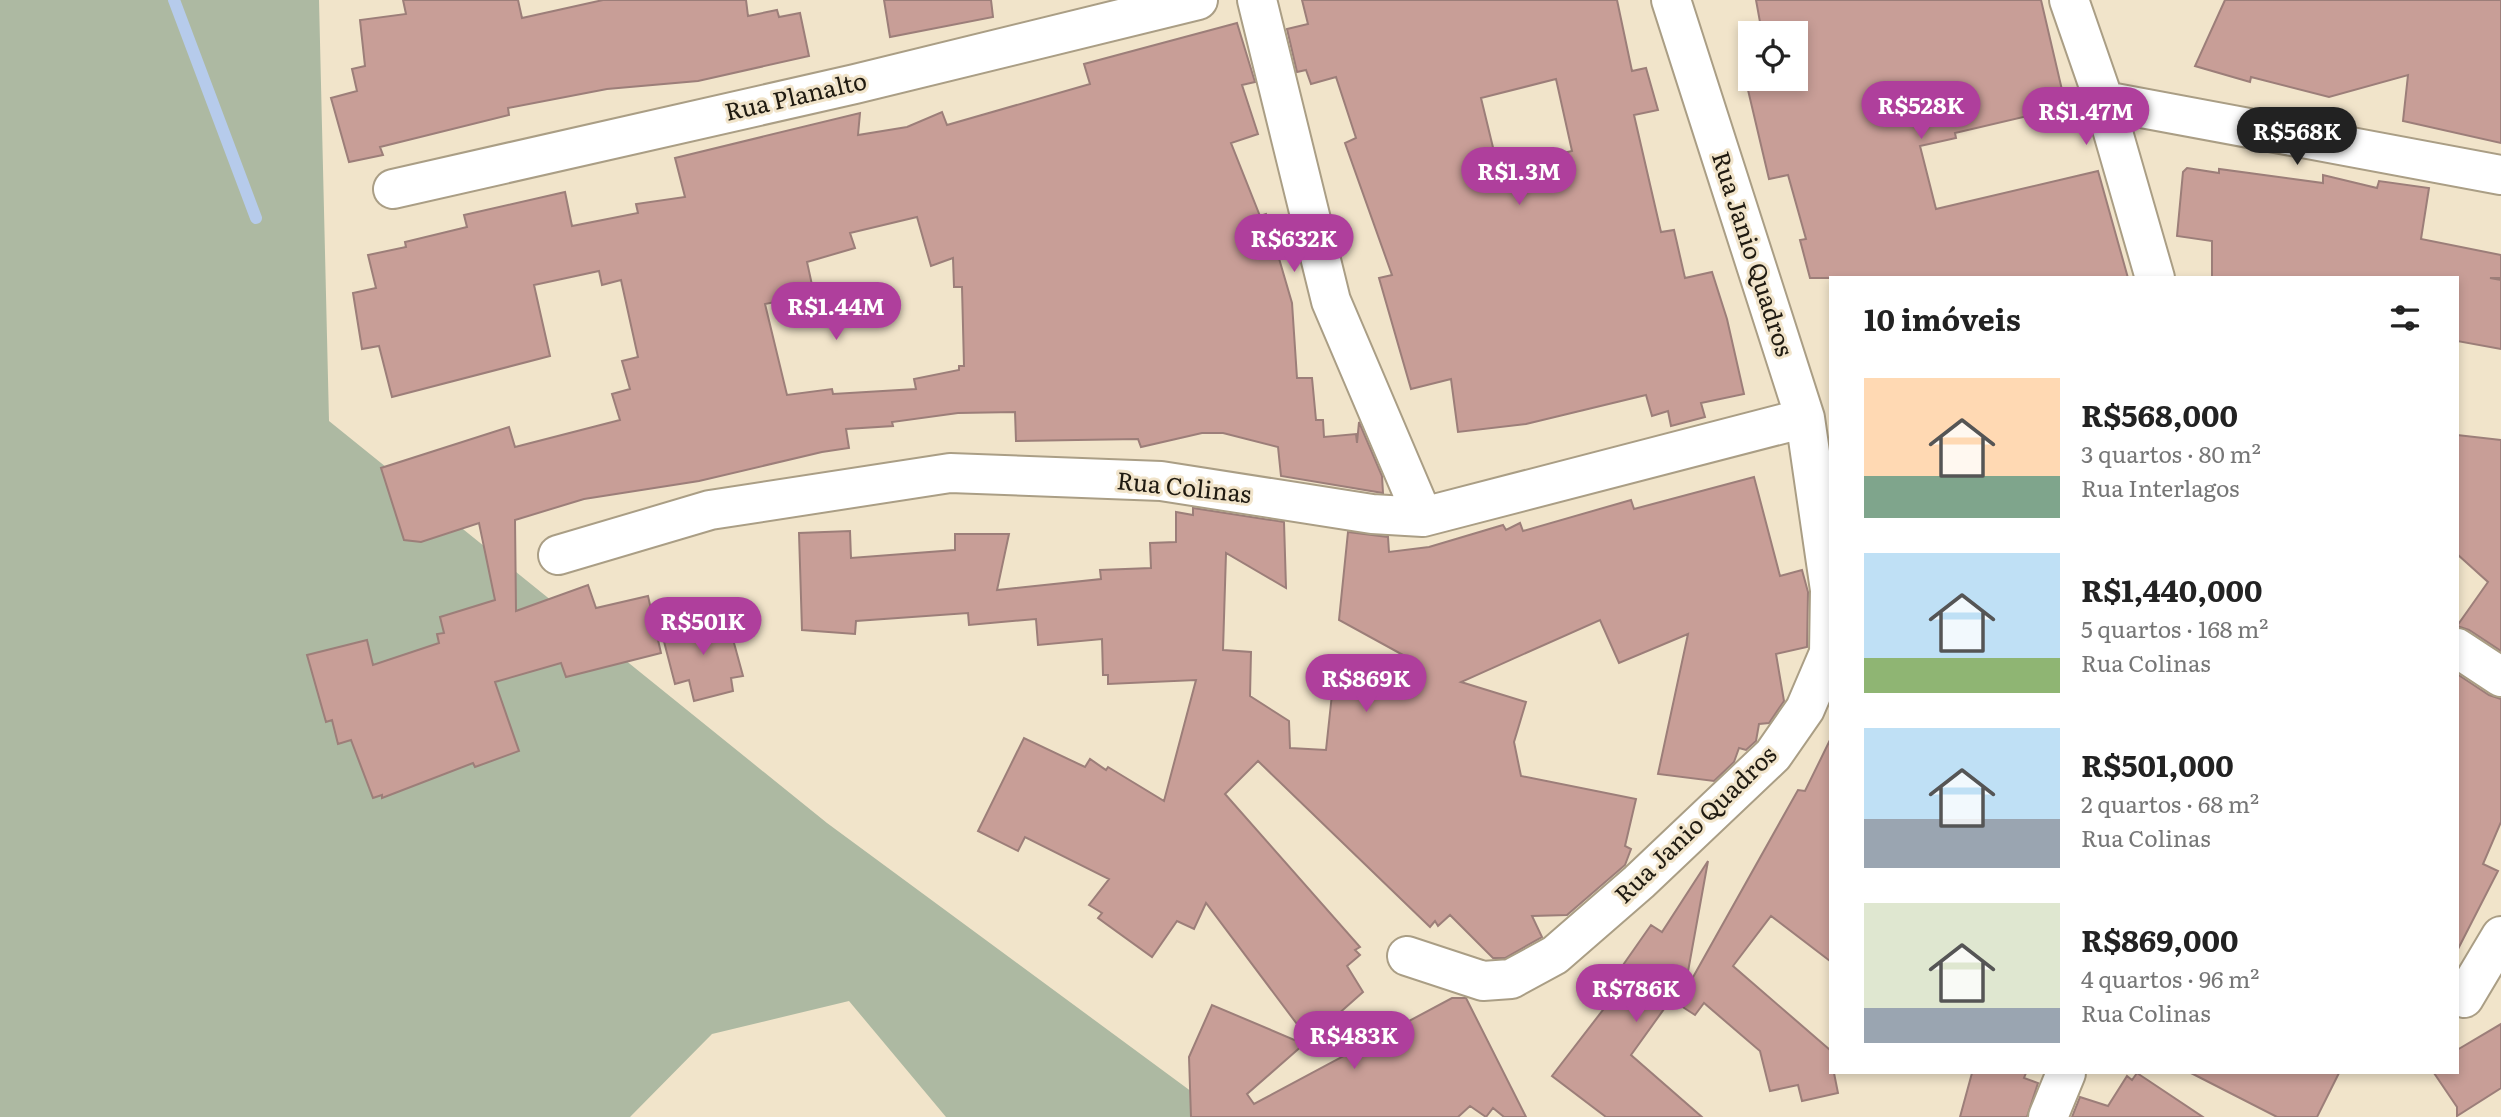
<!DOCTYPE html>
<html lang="pt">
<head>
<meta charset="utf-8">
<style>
	body { margin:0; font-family:Literata,serif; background:#f2f2f2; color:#222; height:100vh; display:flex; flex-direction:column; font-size:26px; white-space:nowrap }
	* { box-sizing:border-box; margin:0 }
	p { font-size:23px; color:#767676 }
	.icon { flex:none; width:38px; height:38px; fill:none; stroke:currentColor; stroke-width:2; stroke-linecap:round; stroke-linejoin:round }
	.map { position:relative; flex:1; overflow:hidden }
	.panel { position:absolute; left:1829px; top:276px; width:630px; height:798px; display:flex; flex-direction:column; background:#fff; border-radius:0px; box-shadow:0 4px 10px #0003 }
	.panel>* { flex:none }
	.fabs { position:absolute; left:1738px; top:21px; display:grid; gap:14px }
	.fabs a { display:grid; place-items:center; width:70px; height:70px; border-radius:0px; background:#fff; box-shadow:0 4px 10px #0003; font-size:35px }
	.price { position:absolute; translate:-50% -60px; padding:0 16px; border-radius:24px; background:#af3f9c; color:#fff; font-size:23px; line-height:46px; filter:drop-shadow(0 2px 4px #0008) }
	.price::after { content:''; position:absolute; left:50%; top:42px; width:21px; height:16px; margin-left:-10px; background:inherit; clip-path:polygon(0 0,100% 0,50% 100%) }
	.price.active { background:#222; color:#fff }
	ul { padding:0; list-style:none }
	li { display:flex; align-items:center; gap:21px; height:175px; padding:0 35px }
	li span { display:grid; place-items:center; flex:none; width:196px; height:140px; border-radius:0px; color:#555 }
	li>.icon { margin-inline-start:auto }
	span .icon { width:84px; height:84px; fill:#fffc; stroke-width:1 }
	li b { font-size:30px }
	h2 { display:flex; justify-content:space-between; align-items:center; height:84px; padding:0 35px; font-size:30px }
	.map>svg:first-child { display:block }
	.green { fill:#adb9a2 }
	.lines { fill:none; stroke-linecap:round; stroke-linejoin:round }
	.stream { stroke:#b6cbeb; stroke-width:12 }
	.building { fill:#c89e97; stroke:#9c7e79; stroke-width:2; fill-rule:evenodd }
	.minor-casing { stroke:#aa9e85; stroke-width:42 }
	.minor { stroke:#fff; stroke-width:38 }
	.labels { text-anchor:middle; stroke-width:6; stroke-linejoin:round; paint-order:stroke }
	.street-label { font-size:24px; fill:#1f1a11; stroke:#f1e4ca }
</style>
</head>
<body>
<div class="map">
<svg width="2501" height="1117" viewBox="0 0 2501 1117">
	<rect width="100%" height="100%" fill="#f1e4ca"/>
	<path class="green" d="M 0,0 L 319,0 L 329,421 L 827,823 L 1226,1117 L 946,1117 L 849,1001 L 712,1034 L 630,1117 L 0,1117 Z"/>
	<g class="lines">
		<path class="stream" d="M 174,0 L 256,218"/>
	</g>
	<path class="building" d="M 403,0 L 518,0 L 522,18 L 603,0 L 746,0 L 748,16 L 777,10 L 779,17 L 800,13 L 809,56 L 698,81 L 607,89 L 508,108 L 509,115 L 380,147 L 383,155 L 349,162 L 331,98 L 357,91 L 352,69 L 365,66 L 360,20 L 406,14 Z
		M 884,0 L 991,0 L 993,17 L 890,37 Z
		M 1302,0 L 1617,0 L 1632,71 L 1646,68 L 1658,110 L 1634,115 L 1661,232 L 1674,230 L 1685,278 L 1712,272 L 1727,319 L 1744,394 L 1701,403 L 1705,417 L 1671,426 L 1668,411 L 1652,416 L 1646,395 L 1526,424 L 1458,432 L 1451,379 L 1411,389 L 1379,278 L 1392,275 L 1345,143 L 1356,138 L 1336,77 L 1311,84 L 1306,70 L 1297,72 L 1287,29 L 1308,24 ZM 1556,79 L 1572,151 L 1498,168 L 1481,98 Z
		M 1756,0 L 2041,0 L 2066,107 L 1955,133 L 1956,138 L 1920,146 L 1936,209 L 2098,171 L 2128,278 L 1810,278 L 1800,240 L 1806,239 L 1788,175 L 1769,179 L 1748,90 L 1762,86 L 1760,79 L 1796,79 L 1796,33 L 1762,33 Z
		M 2225,0 L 2501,0 L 2501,143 L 2403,121 L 2408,75 L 2329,97 L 2251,77 L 2250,82 L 2195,66 Z
		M 1237,23 L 1255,82 L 1242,85 L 1258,134 L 1231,143 L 1260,216 L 1266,214 L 1292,303 L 1297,378 L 1312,378 L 1316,420 L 1323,420 L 1324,437 L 1356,434 L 1357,443 L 1359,422 L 1382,476 L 1383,493 L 1281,476 L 1278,447 L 1223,433 L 1202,433 L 1141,447 L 1138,439 L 1016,441 L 1015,412 L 958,413 L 892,422 L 893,426 L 846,429 L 849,448 L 822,452 L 699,481 L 584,499 L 515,520 L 516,611 L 588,585 L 596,608 L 648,596 L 661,653 L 566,677 L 561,663 L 495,682 L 519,751 L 475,767 L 473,763 L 382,798 L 382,795 L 373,798 L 351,740 L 338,744 L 332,720 L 326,722 L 307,655 L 367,640 L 373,665 L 439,643 L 437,634 L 444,633 L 440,617 L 495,600 L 479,523 L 421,542 L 404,540 L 381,468 L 509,427 L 515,447 L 620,420 L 612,394 L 630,389 L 622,361 L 638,357 L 621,280 L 602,285 L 599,271 L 534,285 L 550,356 L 392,397 L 379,346 L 362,349 L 353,293 L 376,288 L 368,255 L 406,247 L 405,242 L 467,227 L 464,215 L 565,192 L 572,226 L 638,213 L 636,204 L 685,197 L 675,158 L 860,113 L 858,135 L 907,127 L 942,112 L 947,125 L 1090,84 L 1084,64 ZM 917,217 L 931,266 L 953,258 L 954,287 L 962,287 L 964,366 L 959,366 L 959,370 L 914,379 L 916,389 L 833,394 L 832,389 L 787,395 L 765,304 L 814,294 L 807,262 L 855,248 L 850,233 Z
		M 2187,168 L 2219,173 L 2219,169 L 2323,183 L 2323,175 L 2377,188 L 2379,181 L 2429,188 L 2421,239 L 2501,255 L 2501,278 L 2490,278 L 2501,280 L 2501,349 L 2457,341 L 2457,278 L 2212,278 L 2212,241 L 2177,236 L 2183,172 Z
		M 2457,435 L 2501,440 L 2501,651 L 2469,630 L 2457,626 L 2488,582 L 2457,554 Z
		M 1754,477 L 1780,576 L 1802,570 L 1808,592 L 1807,647 L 1776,654 L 1784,701 L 1769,723 L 1759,724 L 1756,741 L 1746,750 L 1739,748 L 1734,762 L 1714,781 L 1658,774 L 1688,634 L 1619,663 L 1600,620 L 1461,682 L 1526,702 L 1514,742 L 1521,776 L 1636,799 L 1625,846 L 1631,849 L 1625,865 L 1567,915 L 1532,916 L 1542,937 L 1505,958 L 1493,958 L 1450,915 L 1438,926 L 1435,921 L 1430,927 L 1258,761 L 1225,794 L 1360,947 L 1355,950 L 1360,955 L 1347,966 L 1363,992 L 1309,1040 L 1206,903 L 1194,929 L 1177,921 L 1152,957 L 1098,918 L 1102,913 L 1089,905 L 1109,879 L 1025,837 L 1018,851 L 978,831 L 1024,738 L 1085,767 L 1090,759 L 1106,770 L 1108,767 L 1164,801 L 1196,680 L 1108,684 L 1108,675 L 1103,675 L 1102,639 L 1038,645 L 1036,619 L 969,625 L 968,613 L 856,621 L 855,634 L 802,630 L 799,533 L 850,531 L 851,558 L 955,550 L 955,534 L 1009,534 L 997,590 L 1101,579 L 1100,570 L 1151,568 L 1150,543 L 1176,542 L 1176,512 L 1193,515 L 1193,508 L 1284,522 L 1286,588 L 1226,553 L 1223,650 L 1251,652 L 1250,696 L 1289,721 L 1290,748 L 1326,750 L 1336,657 L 1414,661 L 1339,620 L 1348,532 L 1388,537 L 1389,552 L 1429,547 L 1503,525 L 1506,530 L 1520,523 L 1523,531 L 1631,500 L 1634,509 Z
		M 713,617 L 715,625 L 728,621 L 743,676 L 731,678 L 733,691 L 694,701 L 689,680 L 675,684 L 661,630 Z
		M 2457,674 L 2489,695 L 2501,699 L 2501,822 L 2483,864 L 2498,871 L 2457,951 Z
		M 1830,740 L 1830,961 L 1771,916 L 1733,966 L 1830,1050 L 1830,1073 L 1834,1073 L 1838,1093 L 1802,1101 L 1798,1085 L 1770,1091 L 1760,1051 L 1704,1003 L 1695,1015 L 1678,1004 L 1798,790 L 1805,791 Z
		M 1708,861 L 1687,977 L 1631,1055 L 1702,1117 L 1606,1117 L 1552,1076 L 1616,993 L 1614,978 L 1651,925 L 1662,932 Z
		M 1452,998 L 1466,998 L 1526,1117 L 1504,1117 L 1493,1108 L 1486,1117 L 1470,1106 L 1458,1117 L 1191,1117 L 1189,1057 L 1212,1005 L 1304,1044 L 1247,1094 L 1254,1104 Z
		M 2501,1024 L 2501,1088 L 2457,1116 L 2457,1107 L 2434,1073 L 2457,1073 L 2457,1050 Z
		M 1972,1073 L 2026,1073 L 2024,1078 L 2038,1083 L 2027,1117 L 1960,1117 Z
		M 2137,1073 L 2203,1117 L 2072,1117 L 2080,1097 L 2108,1106 L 2127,1076 L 2132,1080 Z
		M 2191,1073 L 2339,1073 L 2317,1117 L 2277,1117 Z"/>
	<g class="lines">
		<defs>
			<path id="minor" d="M 1257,0 L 1331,301 L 1423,517
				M 2069,0 L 2104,101 L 2155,278
				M 2104,101 L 2501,175
				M 393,189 L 855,84 L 1198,0
				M 558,555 L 710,510 L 950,473 L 1161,481 L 1372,514 L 1423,517 L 1805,418
				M 2457,648 L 2501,677
				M 1407,956 L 1483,981 L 1511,979 L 1555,955 L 1639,882 L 1773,755 L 1805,709 L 1829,653 L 1830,590 L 1805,418 L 1671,0
				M 2464,998 L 2501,936
				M 2048,1117 L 2066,1073"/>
		</defs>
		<use href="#minor" class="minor-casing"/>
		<use href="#minor" class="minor"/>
	</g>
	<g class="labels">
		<g class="street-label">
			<text transform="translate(796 97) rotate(-13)" y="8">Rua Planalto</text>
			<text transform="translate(1752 254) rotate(72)" y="8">Rua Janio Quadros</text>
			<text transform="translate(1184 488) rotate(6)" y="8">Rua Colinas</text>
			<text transform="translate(1696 825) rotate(-44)" y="8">Rua Janio Quadros</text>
		</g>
	</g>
</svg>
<div class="fabs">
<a><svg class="icon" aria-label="locate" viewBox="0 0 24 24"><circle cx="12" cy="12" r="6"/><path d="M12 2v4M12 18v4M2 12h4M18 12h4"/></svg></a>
</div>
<b class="price" style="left:1921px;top:141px">R$528K</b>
<b class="price" style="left:2086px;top:147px">R$1.47M</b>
<b class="price active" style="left:2297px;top:167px">R$568K</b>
<b class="price" style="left:1519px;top:207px">R$1.3M</b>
<b class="price" style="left:1294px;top:274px">R$632K</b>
<b class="price" style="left:836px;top:342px">R$1.44M</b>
<b class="price" style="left:703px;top:657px">R$501K</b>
<b class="price" style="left:1366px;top:714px">R$869K</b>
<b class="price" style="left:1636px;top:1024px">R$786K</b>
<b class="price" style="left:1354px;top:1071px">R$483K</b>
<section class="panel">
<h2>10 imóveis<svg class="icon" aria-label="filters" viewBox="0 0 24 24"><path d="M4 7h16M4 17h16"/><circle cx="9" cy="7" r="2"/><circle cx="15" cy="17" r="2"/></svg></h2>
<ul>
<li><span style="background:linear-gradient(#ffd9b3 70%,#7fa58c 0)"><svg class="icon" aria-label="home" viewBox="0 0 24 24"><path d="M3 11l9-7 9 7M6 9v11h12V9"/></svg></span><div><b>R$568,000</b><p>3 quartos · 80 m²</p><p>Rua Interlagos</p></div></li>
<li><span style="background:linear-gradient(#bfe0f5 75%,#8fb573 0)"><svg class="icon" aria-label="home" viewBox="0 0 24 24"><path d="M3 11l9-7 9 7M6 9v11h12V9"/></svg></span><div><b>R$1,440,000</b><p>5 quartos · 168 m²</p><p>Rua Colinas</p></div></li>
<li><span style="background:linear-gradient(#bfe0f5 65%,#9aa5b1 0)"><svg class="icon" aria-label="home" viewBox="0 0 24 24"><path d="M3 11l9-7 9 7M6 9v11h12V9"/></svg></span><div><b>R$501,000</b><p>2 quartos · 68 m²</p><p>Rua Colinas</p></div></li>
<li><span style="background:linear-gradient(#dfe7d0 75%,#9aa5b1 0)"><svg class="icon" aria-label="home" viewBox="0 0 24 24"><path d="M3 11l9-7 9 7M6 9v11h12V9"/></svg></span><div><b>R$869,000</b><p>4 quartos · 96 m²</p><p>Rua Colinas</p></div></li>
</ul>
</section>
</div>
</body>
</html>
